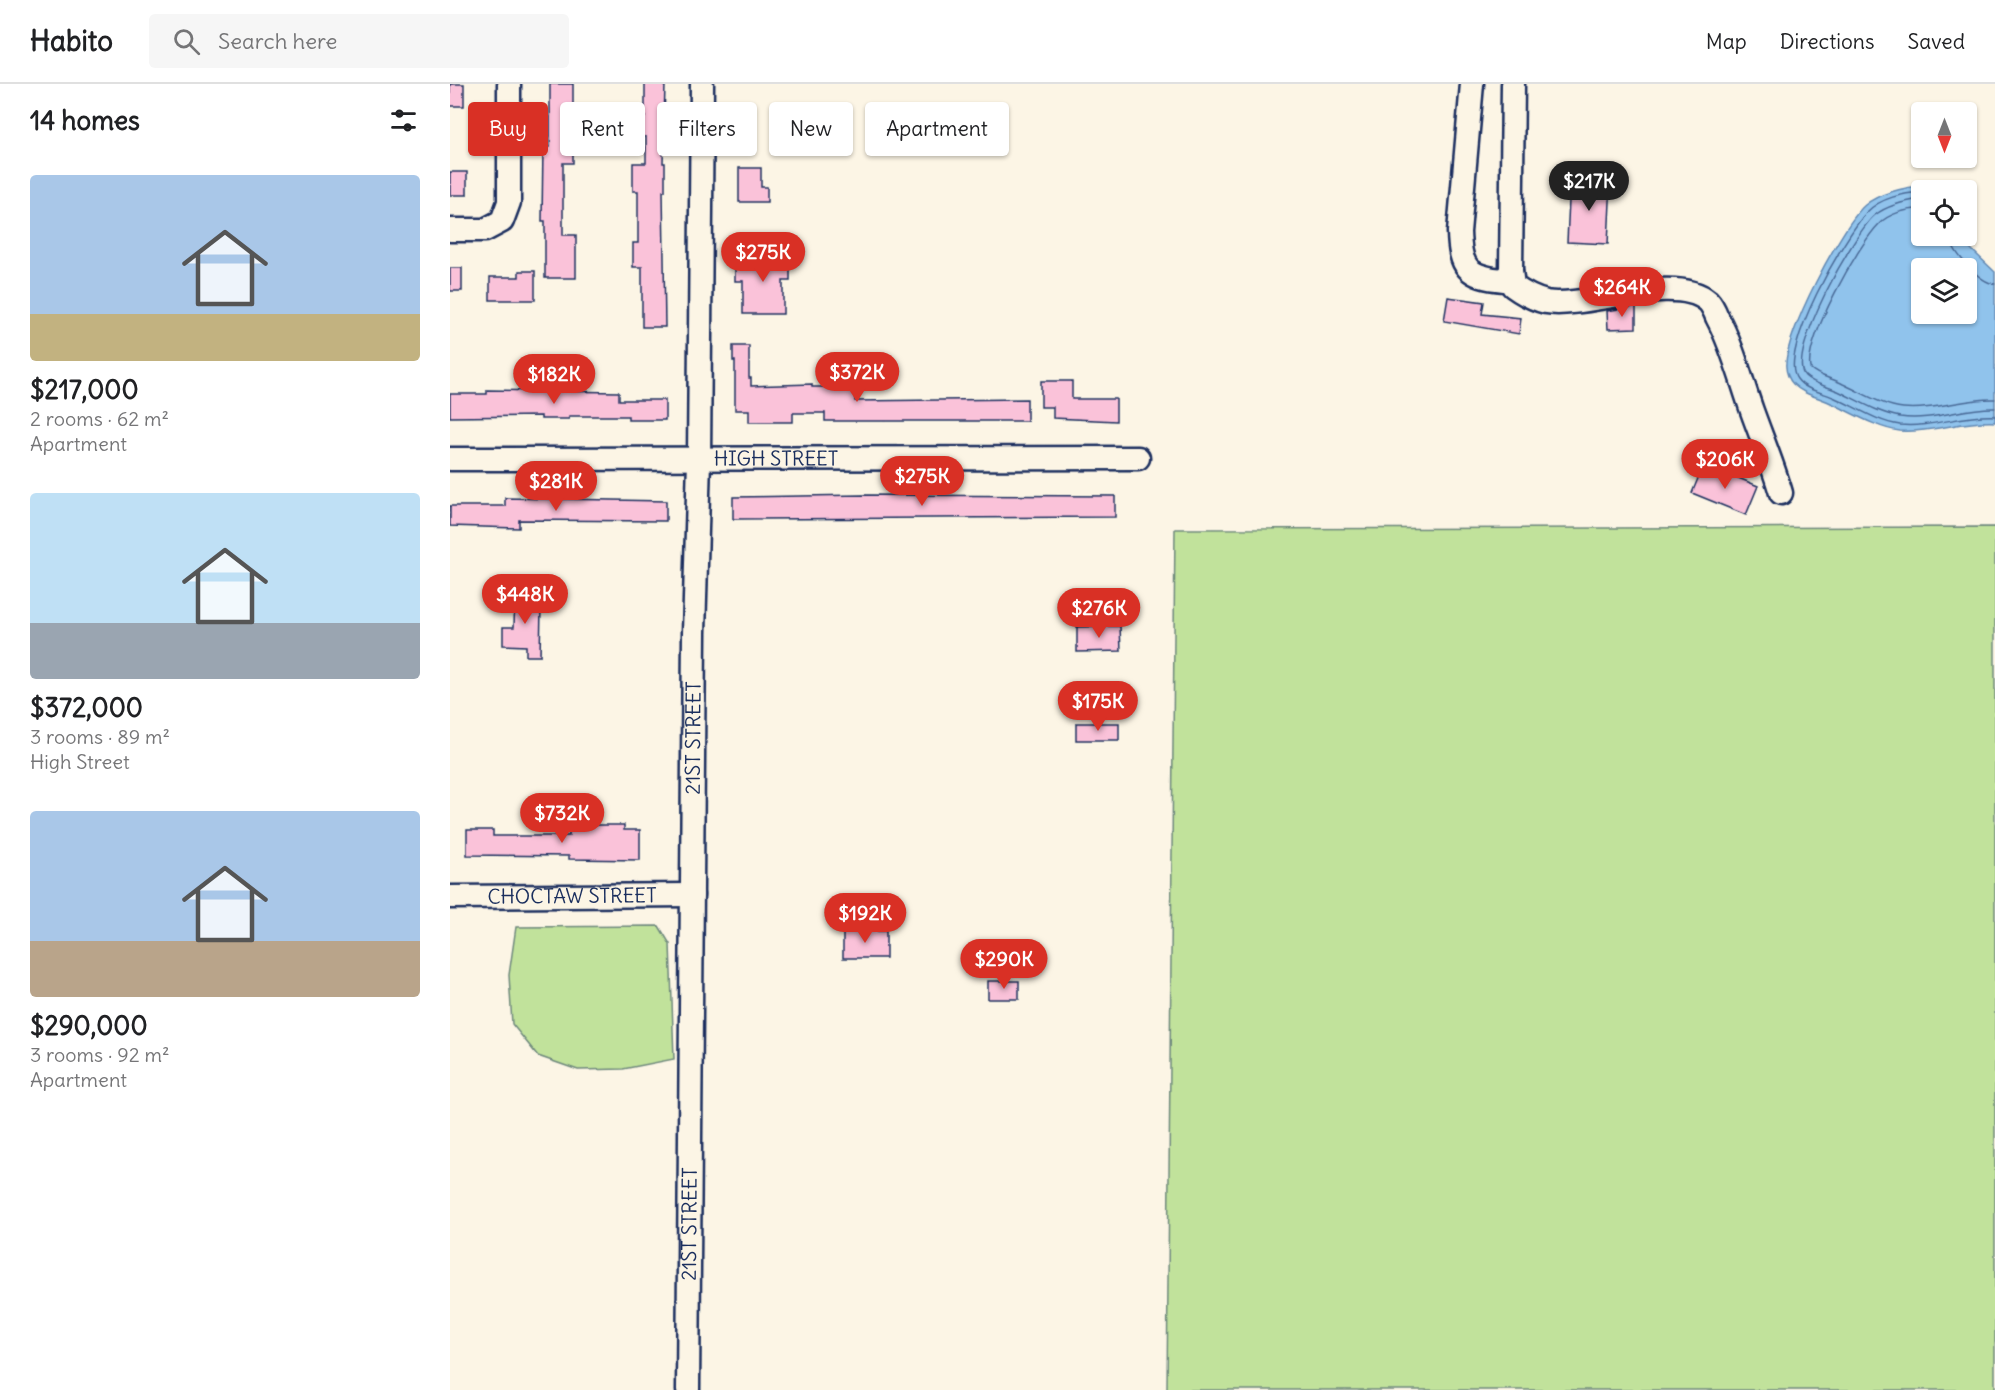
<!DOCTYPE html>
<html lang="en">
<head>
<meta charset="utf-8">
<style>
	body { margin:0; font-family:Delius,sans-serif; background:#f6f6f6; color:#202124; height:100vh; display:flex; flex-direction:column; font-size:22px; white-space:nowrap }
	* { box-sizing:border-box; margin:0 }
	p { font-size:20px; color:#757577 }
	.icon { flex:none; width:33px; height:33px; fill:none; stroke:currentColor; stroke-width:2; stroke-linecap:round; stroke-linejoin:round }
	.map { position:relative; flex:1; overflow:hidden }
	.drawer { display:flex; flex-direction:column; background:#fff; width:450px }
	.drawer>* { flex:none }
	.guide { position:absolute; left:18px; top:18px; width:570px; height:54px; display:flex; gap:12px }
	.needle { width:39px; rotate:180deg }
	.tools { position:absolute; left:1461px; top:18px; display:grid; gap:12px }
	.tools a { display:grid; place-items:center; width:66px; height:66px; border-radius:6px; background:#fff; box-shadow:0 2px 4px #0004; font-size:30px }
	.price { position:absolute; translate:-50% -51px; padding:0 14px; border-radius:21px; background:#d93025; color:#fff; font-size:20px; line-height:39px; filter:drop-shadow(0 2px 3px #0008) }
	.price::after { content:''; position:absolute; left:50%; top:36px; width:18px; height:14px; margin-left:-9px; background:inherit; clip-path:polygon(0 0,100% 0,50% 100%) }
	.price.on { background:#222; color:#fff }
	ul { padding:0; list-style:none }
	li { display:grid; align-content:center; gap:12px; height:318px; padding:0 30px }
	li span { display:grid; place-items:center; height:186px; border-radius:6px; color:#555 }
	li>.icon { margin-inline-start:auto }
	span .icon { width:108px; height:108px; fill:#fffc; stroke-width:1 }
	li b { font-size:26px }
	h2 { display:flex; justify-content:space-between; align-items:center; height:72px; padding:0 30px; font-size:26px }
	.chip { padding:0 21px; border-radius:6px; background:#fff; box-shadow:0 2px 4px #0004; font-size:21px; line-height:54px }
	.chip.on { background:#d93025; color:#fff }
	header { display:flex; align-items:center; gap:36px; box-sizing:border-box; height:84px; padding:0 30px; background:#fff; border-bottom:2px solid #e0e0e0 }
	header strong { font-size:28px }
	nav { display:flex; gap:33px; margin-inline-start:auto; font-size:21px }
	.search { width:420px; height:54px; background:#f6f6f6; display:flex; align-items:center; gap:15px; box-sizing:border-box; padding:0 21px; border-radius:6px; color:#757577; font-size:22px }
	main { display:flex; flex:1; min-height:0 }
	.map>svg:first-child { display:block }
	.green { fill:#c1e29b; stroke:#6e887c; stroke-width:1.5 }
	.water { fill:#90c3ec; stroke:#6188b3; stroke-width:1.5; fill-rule:evenodd }
	.lines { fill:none; stroke-linecap:round; stroke-linejoin:round }
	.shore { stroke:#4a6a97; stroke-width:1.5 }
	.building { fill:#fac2d9; stroke:#1b2f5e; stroke-width:1.5 }
	.minor-casing { stroke:#1b2f5e; stroke-width:27 }
	.minor { stroke:#fcf5e5; stroke-width:22 }
	.labels { text-anchor:middle; stroke-width:6; stroke-linejoin:round; paint-order:stroke }
	.street-label { font-size:20px; fill:#1b2f5e; stroke:#fcf5e5 }
</style>
</head>
<body>
<header>
<strong>Habito</strong>
<div class="search"><svg class="icon" aria-label="search" viewBox="0 0 24 24"><circle cx="10" cy="10" r="6"/><path d="M15 15l6 6"/></svg>Search here</div>
<nav><a>Map</a><a>Directions</a><a>Saved</a></nav>
</header>
<main>
<section class="drawer">
<h2>14 homes<svg class="icon" aria-label="filters" viewBox="0 0 24 24"><path d="M4 7h16M4 17h16"/><circle cx="9" cy="7" r="2"/><circle cx="15" cy="17" r="2"/></svg></h2>
<ul>
<li><span style="background:linear-gradient(#a9c7e8 75%,#c2b280 0)"><svg class="icon" aria-label="home" viewBox="0 0 24 24"><path d="M3 11l9-7 9 7M6 9v11h12V9"/></svg></span><div><b>$217,000</b><p>2 rooms · 62 m²</p><p>Apartment</p></div></li>
<li><span style="background:linear-gradient(#bfe0f5 70%,#9aa5b1 0)"><svg class="icon" aria-label="home" viewBox="0 0 24 24"><path d="M3 11l9-7 9 7M6 9v11h12V9"/></svg></span><div><b>$372,000</b><p>3 rooms · 89 m²</p><p>High Street</p></div></li>
<li><span style="background:linear-gradient(#a9c7e8 70%,#b9a48a 0)"><svg class="icon" aria-label="home" viewBox="0 0 24 24"><path d="M3 11l9-7 9 7M6 9v11h12V9"/></svg></span><div><b>$290,000</b><p>3 rooms · 92 m²</p><p>Apartment</p></div></li>
</ul>
</section>
<div class="map">
<svg width="1545" height="1306" viewBox="0 0 1545 1306">
	<rect width="100%" height="100%" fill="#fcf5e5"/>
	<filter id="ink" filterUnits="userSpaceOnUse"><feTurbulence type="fractalNoise" baseFrequency=".0167" numOctaves="2"/><feDisplacementMap in="SourceGraphic" scale="12" xChannelSelector="R" yChannelSelector="G"/><feConvolveMatrix kernelMatrix="1 2 1 2 8 2 1 2 1" color-interpolation-filters="sRGB"/></filter>
	<g filter="url(#ink)">
		<path class="green" d="M 1545,443 L 1545,1306 L 717,1306 L 725,445 Z
			M 209,842 L 220,860 L 224,975 L 173,985 L 128,986 L 88,972 L 62,940 L 59,891 L 66,843 Z"/>
		<path class="water" d="M 1478,101 L 1484,106 L 1472,106 L 1472,152 L 1512,152 L 1521,165 L 1545,188 L 1545,338 C 1513,336 1483,349 1450,347 C 1429,345 1402,329 1383,320 C 1369,313 1354,311 1343,300 C 1339,296 1336,288 1336,283 C 1333,253 1392,141 1415,121 C 1432,107 1457,103 1478,101 ZM 1472,184 L 1516,184 L 1516,230 L 1472,230 Z"/>
		<g class="lines">
			<path class="shore" d="M 1472,108 C 1454,109 1430,114 1417,128 C 1396,150 1327,269 1347,295 C 1355,306 1371,308 1383,313 C 1404,322 1427,338 1450,341 C 1482,344 1513,330 1545,332
				M 1472,115 C 1456,117 1438,121 1425,131 C 1405,147 1335,272 1355,292 C 1363,300 1377,302 1388,307 C 1407,316 1428,329 1450,333 C 1482,338 1513,323 1545,324
				M 1472,125 C 1458,124 1438,130 1429,140 C 1408,161 1355,256 1360,284 C 1368,293 1383,294 1393,300 C 1411,308 1433,322 1453,324 C 1484,327 1514,314 1545,315
				M 1500,152 C 1501,167 1530,199 1545,200"/>
		</g>
		<path class="building" d="M 0,0 L 14,0 L 14,22 L 0,22 Z
			M 100,0 L 123,0 L 123,79 L 113,79 L 113,151 L 126,151 L 126,194 L 95,194 L 95,137 L 92,137 L 93,63 L 100,63 Z
			M 195,0 L 215,0 L 213,79 L 215,79 L 215,107 L 213,107 L 215,243 L 192,243 L 192,183 L 183,183 L 183,159 L 188,159 L 188,107 L 183,107 L 183,79 L 196,79 L 196,53 L 178,53 L 178,33 L 195,33 Z
			M 289,84 L 311,84 L 311,103 L 317,103 L 317,118 L 289,118 Z
			M 0,88 L 17,88 L 17,111 L 0,111 Z
			M 1120,95 L 1161,97 L 1158,160 L 1117,158 Z
			M 285,173 L 340,173 L 340,197 L 333,197 L 333,230 L 293,230 L 293,197 L 285,197 Z
			M 0,184 L 12,184 L 12,207 L 0,207 Z
			M 69,187 L 85,187 L 85,216 L 40,216 L 40,193 L 69,193 Z
			M 998,213 L 1034,218 L 1032,230 L 1071,234 L 1069,250 L 994,237 Z
			M 1186,222 L 1186,244 L 1158,245 L 1157,227 Z
			M 283,262 L 299,262 L 299,294 L 301,294 L 301,302 L 362,300 L 362,303 L 405,303 L 405,317 L 577,315 L 577,337 L 375,337 L 375,329 L 343,329 L 343,338 L 299,338 L 299,326 L 285,326 L 285,277 L 283,277 Z
			M 591,297 L 622,297 L 622,315 L 666,315 L 666,337 L 603,334 L 603,323 L 591,323 Z
			M 37,306 L 169,308 L 169,316 L 215,316 L 215,336 L 178,336 L 178,332 L 119,332 L 119,335 L 91,335 L 91,332 L 0,333 L 0,310 L 37,310 Z
			M 1254,380 L 1308,402 L 1296,431 L 1242,409 Z
			M 413,411 L 665,412 L 665,433 L 283,435 L 283,413 Z
			M 55,414 L 216,417 L 216,437 L 69,436 L 69,444 L 0,442 L 0,422 L 55,422 Z
			M 65,508 L 84,509 L 84,523 L 91,523 L 90,572 L 76,572 L 76,562 L 53,561 L 53,543 L 64,543 Z
			M 670,542 L 671,567 L 627,568 L 627,543 Z
			M 626,639 L 669,639 L 669,656 L 626,656 Z
			M 119,741 L 174,741 L 174,746 L 190,746 L 190,776 L 119,775 L 119,772 L 17,771 L 17,746 L 43,746 L 43,752 L 119,752 Z
			M 393,847 L 436,847 L 436,874 L 393,874 Z
			M 538,897 L 569,897 L 569,915 L 538,915 Z"/>
		<g class="lines">
			<defs>
				<g id="minor">
					<path d="M 1022,0 L 1009,148 C 1010,183 1017,193 1054,196 L 1061,187"/>
					<path d="M 1063,0 L 1061,187 L 1063,202 C 1074,210 1083,215 1096,218 C 1136,225 1225,188 1258,217 C 1262,221 1265,228 1267,233 C 1283,263 1291,296 1302,327 C 1312,355 1323,381 1331,409"/>
					<path d="M 0,146 L 35,146 L 52,137 L 59,118 L 59,0"/>
					<path id="s1" d="M 0,375 L 688,374"/>
					<path id="s2" d="M 0,813 L 242,811"/>
					<path id="s3" d="M 238,1306 L 244,549 L 249,376 L 252,0"/>
				</g>
			</defs>
			<use href="#minor" class="minor-casing"/>
			<use href="#minor" class="minor"/>
		</g>
	</g>
	<g class="labels">
		<g class="street-label">
			<text dy="7" stroke="none"><textPath href="#s1" startOffset="326">HIGH STREET</textPath></text>
			<text dy="7" stroke="none"><textPath href="#s3" startOffset="652">21ST STREET</textPath></text>
			<text dy="7" stroke="none"><textPath href="#s2" startOffset="122">CHOCTAW STREET</textPath></text>
			<text dy="7" stroke="none"><textPath href="#s3" startOffset="166">21ST STREET</textPath></text>
		</g>
	</g>
</svg>
<div class="tools">
<a><svg class="needle" viewBox="-14 -14 28 28"><path d="M0-13l5 13h-10z" fill="#e53935"/><path d="M0 13l5-13h-10z" fill="#757577"/></svg></a>
<a><svg class="icon" aria-label="locate" viewBox="0 0 24 24"><circle cx="12" cy="12" r="6"/><path d="M12 2v4M12 18v4M2 12h4M18 12h4"/></svg></a>
<a><svg class="icon" aria-label="layers" viewBox="0 0 24 24"><path d="M12 4l9 5-9 5-9-5zM3 14l9 5 9-5"/></svg></a>
</div>
<b class="price on" style="left:1139px;top:128px">$217K</b>
<b class="price" style="left:313px;top:199px">$275K</b>
<b class="price" style="left:1172px;top:234px">$264K</b>
<b class="price" style="left:407px;top:319px">$372K</b>
<b class="price" style="left:104px;top:321px">$182K</b>
<b class="price" style="left:1275px;top:406px">$206K</b>
<b class="price" style="left:472px;top:423px">$275K</b>
<b class="price" style="left:106px;top:428px">$281K</b>
<b class="price" style="left:75px;top:541px">$448K</b>
<b class="price" style="left:649px;top:555px">$276K</b>
<b class="price" style="left:648px;top:648px">$175K</b>
<b class="price" style="left:112px;top:760px">$732K</b>
<b class="price" style="left:415px;top:860px">$192K</b>
<b class="price" style="left:554px;top:906px">$290K</b>
<div class="guide">
<a class="chip on">Buy</a>
<a class="chip">Rent</a>
<a class="chip">Filters</a>
<a class="chip">New</a>
<a class="chip">Apartment</a>
</div>
</div>
</main>
</body>
</html>
